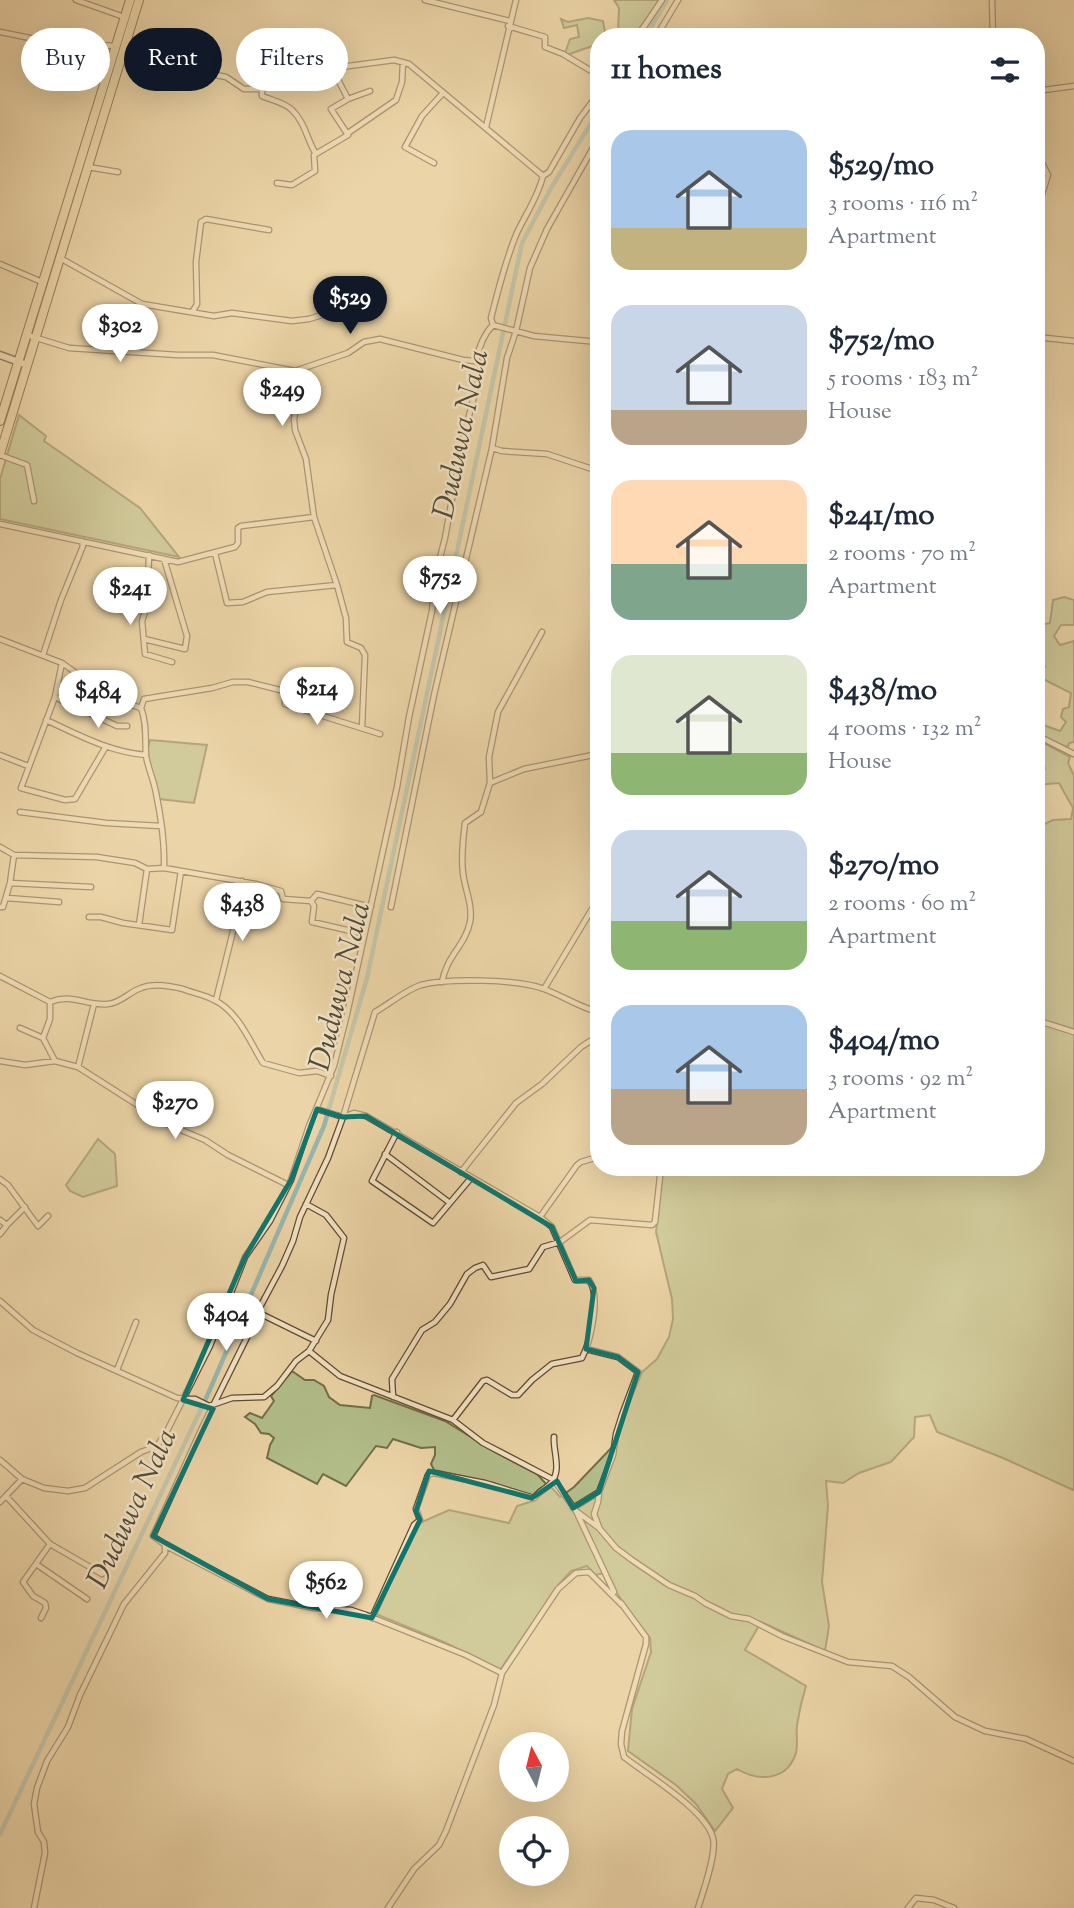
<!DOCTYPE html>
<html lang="en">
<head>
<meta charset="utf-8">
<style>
	body { margin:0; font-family:"Sorts Mill Goudy",serif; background:#f6f6f7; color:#1f2937; height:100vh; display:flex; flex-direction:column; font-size:26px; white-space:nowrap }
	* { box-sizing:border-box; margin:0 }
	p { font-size:23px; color:#747a83 }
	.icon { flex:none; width:38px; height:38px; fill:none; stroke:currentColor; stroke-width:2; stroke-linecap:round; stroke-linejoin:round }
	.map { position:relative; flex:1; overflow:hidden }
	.panel { position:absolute; left:590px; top:28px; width:455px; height:1148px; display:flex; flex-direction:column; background:#fff; border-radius:28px; box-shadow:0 7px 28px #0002 }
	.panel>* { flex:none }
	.hud { position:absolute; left:21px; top:28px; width:464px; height:63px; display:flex; gap:14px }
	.needle { width:46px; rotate:353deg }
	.fabs { position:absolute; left:499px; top:1732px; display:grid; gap:14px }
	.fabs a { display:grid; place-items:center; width:70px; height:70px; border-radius:50%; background:#fff; box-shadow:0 7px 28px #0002; font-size:35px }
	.price { position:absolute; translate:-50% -60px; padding:0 16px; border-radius:24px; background:#fff; color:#222; font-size:23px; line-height:46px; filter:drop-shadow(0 2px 4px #0008) }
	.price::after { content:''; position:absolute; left:50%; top:42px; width:21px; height:16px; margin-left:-10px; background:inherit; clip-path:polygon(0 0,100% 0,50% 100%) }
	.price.on { background:#111827; color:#fff }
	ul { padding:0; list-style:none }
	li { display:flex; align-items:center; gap:21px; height:175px; padding:0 21px }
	li span { display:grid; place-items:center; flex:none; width:196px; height:140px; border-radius:21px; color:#555 }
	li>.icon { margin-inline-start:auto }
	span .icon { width:84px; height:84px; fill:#fffc; stroke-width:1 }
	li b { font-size:30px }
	h2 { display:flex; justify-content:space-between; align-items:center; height:84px; padding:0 21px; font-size:30px }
	.tag { padding:0 24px; border-radius:32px; background:#fff; box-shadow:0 7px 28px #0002; font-size:24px; line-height:63px }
	.tag.on { background:#111827; color:#fff }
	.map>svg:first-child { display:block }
	.green { fill:#b2be8b; stroke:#726d48; stroke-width:2 }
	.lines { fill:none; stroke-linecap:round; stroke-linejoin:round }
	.canal { stroke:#99b7ae; stroke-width:4.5 }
	.street-casing { stroke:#614a2e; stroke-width:7 }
	.secondary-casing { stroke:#331c05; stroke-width:9 }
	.highway-casing { stroke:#331c05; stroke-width:10 }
	.street { stroke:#f2e3c6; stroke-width:4.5 }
	.secondary { stroke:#f2e3c6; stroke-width:6 }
	.highway { stroke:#ebd4a7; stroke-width:8 }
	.marked { fill:none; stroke:#0f766e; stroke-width:5; stroke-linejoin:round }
	.labels { text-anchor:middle; stroke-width:5; stroke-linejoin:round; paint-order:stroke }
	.water-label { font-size:30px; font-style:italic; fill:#524a38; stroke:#f2e3c6 }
</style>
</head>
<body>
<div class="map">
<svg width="1074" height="1908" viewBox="0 0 1074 1908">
	<rect width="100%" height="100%" fill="#ebd4a7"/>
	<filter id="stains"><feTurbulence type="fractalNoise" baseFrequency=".00286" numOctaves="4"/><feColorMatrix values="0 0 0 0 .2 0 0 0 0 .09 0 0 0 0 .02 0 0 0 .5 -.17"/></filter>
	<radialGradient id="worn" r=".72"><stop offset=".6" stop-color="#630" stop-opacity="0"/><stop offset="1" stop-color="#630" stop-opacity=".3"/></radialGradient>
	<path class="green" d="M 614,0 L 660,0 L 634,36 L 618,31 L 619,8 Z
		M 588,18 L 603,21 L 606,37 L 598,37 L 598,44 L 564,56 L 570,39 L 579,37 L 577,25 L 564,28 L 561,19 L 568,22 Z
		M 19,415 L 46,436 L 44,441 L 140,508 L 179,557 L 0,519 L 0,479 Z
		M 1064,597 L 1074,600 L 1074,625 L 1061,625 L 1054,636 L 1060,645 L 1074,641 L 1074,742 L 1069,743 L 1068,747 L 1050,742 L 1036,732 L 1036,727 L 1038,730 L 1043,725 L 1060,731 L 1066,722 L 1061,717 L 1063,709 L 1069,707 L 1071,693 L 1041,678 L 1045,666 L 1036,659 L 1036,626 L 1050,623 L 1053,600 Z
		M 1037,739 L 1070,757 L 1068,763 L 1074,776 L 1074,1488 L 1073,1490 L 1003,1458 L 937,1432 L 930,1415 L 915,1417 L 914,1437 L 891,1462 L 859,1473 L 843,1483 L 826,1481 L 828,1506 L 822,1582 L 829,1626 L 825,1651 L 761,1622 L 745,1650 L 806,1686 C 802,1699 799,1712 797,1725 C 796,1733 798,1744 796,1753 C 787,1781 759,1782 737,1769 L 728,1774 L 722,1789 L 733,1808 L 715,1831 L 696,1804 L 676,1785 L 628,1751 L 632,1709 L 651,1652 L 650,1638 L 625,1606 L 605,1573 L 595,1575 L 587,1566 L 571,1571 L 560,1583 L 500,1670 L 446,1643 L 376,1614 L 415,1525 L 449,1510 L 509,1523 L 517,1506 L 533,1501 L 551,1487 L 560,1497 L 574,1487 L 617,1442 L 625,1413 L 642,1372 L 657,1359 L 669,1337 L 673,1319 L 672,1299 L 656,1232 L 663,1167 L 1036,1167 L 1036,828 L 1053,820 L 1071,819 L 1073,808 L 1059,783 L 1036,785 L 1036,767 L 1040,772 L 1045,769 Z
		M 150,740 L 207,745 L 194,803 L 159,799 L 147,752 Z
		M 98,1139 L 115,1154 L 117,1186 L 83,1197 L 70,1191 L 66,1185 Z
		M 292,1371 L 305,1380 L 314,1380 L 324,1386 L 329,1397 L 340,1405 L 370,1408 L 372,1396 L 374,1395 L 445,1421 L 495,1452 L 537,1474 L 547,1485 L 539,1489 L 533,1496 L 530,1496 L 494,1483 L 434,1470 L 431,1464 L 435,1455 L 435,1447 L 421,1448 L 393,1439 L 387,1448 L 376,1446 L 346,1486 L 323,1474 L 317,1484 L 267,1458 L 270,1445 L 274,1438 L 269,1434 L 261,1433 L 255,1424 L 245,1417 L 250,1413 L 262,1418 L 274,1401 L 271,1396 Z"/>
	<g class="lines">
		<path class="canal" d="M 645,37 L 667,0
			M 0,1834 L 208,1394 L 324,1126 L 367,978 L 522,243 L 551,188 L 598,112"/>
		<defs>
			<path id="street" d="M 76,0 L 124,17
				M 425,0 L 510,21
				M 992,0 L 993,37
				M 508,26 L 545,37 L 545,47 L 563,54 L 598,75
				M 0,32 L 45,41 L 115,46
				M 637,37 L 662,0
				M 656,37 L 678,0
				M 123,53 L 164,65 L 226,77 L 244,89 L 262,89 L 326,69 L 394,60 L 409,64 L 543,176 L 549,172 L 580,118 L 598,94
				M 262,89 L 262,96 C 271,100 286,103 292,110 C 305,122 307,140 316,154
				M 1036,91 L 1074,86
				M 348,99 L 370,91
				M 486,127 L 516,0
				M 348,133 L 396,100 L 402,82 L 403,62
				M 1036,151 L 1048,175 L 1036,213
				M 434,163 L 405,147 L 422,116 L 443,93
				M 88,167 L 118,172
				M 277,183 L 292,185 L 315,171 L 314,155 L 348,135 L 331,109 L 348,99 L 332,68
				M 60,258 L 142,304 L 214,316 L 232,313 L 292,321 L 309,319 L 350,306
				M 0,264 L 42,282
				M 1036,307 L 1037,337
				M 193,311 L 197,304 L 196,262 L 201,222 L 206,219 L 269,230
				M 493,325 L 534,336 L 598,342
				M 27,335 L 69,348 L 178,355 L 213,355 L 295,371 L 348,353 L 364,342 L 380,339 L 463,360 L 476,361
				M 1036,337 L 1074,341
				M 492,448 L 502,451 L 547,454 L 598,471
				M 0,455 L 27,465 L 34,501
				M 0,524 L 178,562 L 235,547 L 238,543 L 238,528 L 241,526 L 314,517
				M 215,553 L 227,603 L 243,602 L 267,592 L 337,585 L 314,517 L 306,459 L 295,430 L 294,419 L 301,380 L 300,370
				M 149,555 L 147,606 L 142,621 L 145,654 L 172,662
				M 337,585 L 346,618 L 347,642 L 361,648 L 365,655 L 362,727
				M 0,639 L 62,663
				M 144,639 L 185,649 L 187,636 L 164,559
				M 43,655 L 61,600 L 83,546 L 82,541
				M 55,697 L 117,726 L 127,726
				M 141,708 L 144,699 L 212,688 L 233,682 L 248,682 L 284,691 L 285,704 L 380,734
				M 46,720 C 79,735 109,752 146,755
				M 1036,735 L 1074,754
				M 105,748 L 75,799 L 65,800 L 21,788 L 55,697 L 62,663 L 113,699 L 141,708 C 147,723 145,740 146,756 C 148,768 154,781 156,793 C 161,817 165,843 164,868
				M 0,755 L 28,766
				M 490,783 L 524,769 L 598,754
				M 20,812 L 106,823 L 161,826
				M 0,847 L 14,855 L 97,857 L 135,863 L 147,869 L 164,868 L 256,884 L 281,891 L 283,899 L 311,901 L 314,906 L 312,922 L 364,934
				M 10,883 L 91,887
				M 7,898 L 59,902
				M 311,901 L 317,894 L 371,907
				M 0,907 L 3,907 L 10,883 L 14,855
				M 391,907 L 434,695 L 492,448 L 507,358 L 516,331 L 530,268 L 547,229 L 598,139
				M 89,917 L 101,917 L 123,923 L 172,930 L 181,871
				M 139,925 L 147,869
				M 0,976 L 50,1002 C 72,993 86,1006 108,1004 C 121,1003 129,992 141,988 C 153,983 171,986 183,989 C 193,993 205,995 214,1000 C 238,1011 250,1042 263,1063 L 299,1073 L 317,1071 L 331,1076
				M 442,982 C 447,955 465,946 470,922 C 473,905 465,890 463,873 C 461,858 463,839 465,823 L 481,812 L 490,783 L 489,757 L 498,712 L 542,632
				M 544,989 L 598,899
				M 216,1000 L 236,919 L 242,881
				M 598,1012 C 579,1007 563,996 544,989 C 518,979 448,978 421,985 C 406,990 389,1004 375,1012 L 343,1117 L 328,1158 L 300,1217 L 293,1241 L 282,1266 L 259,1309 L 259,1313 L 202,1428 L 153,1536 L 168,1547 L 268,1599 L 314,1608 L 351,1610 L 366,1615 L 466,1655 L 502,1673 L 558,1589 L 576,1573 L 589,1572 L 622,1605
				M 1036,1020 L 1074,1032
				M 20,1028 L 43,1038 L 55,1061
				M 43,1038 L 50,1019 L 50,1002
				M 0,1061 L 25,1065 L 55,1061 L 78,1067 L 169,1125 L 205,1140 L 228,1155 L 288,1185
				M 78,1067 L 94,1004
				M 317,1109 L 343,1117 L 354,1113 L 366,1116 L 540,1217 L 552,1227 L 575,1280 L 589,1280 C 601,1296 591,1340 582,1358 L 552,1364 L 532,1380 L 518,1395 L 512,1395 L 487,1380 L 483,1381 L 453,1420
				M 397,1132 L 372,1181 L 433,1223 L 471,1178
				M 385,1154 L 450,1203
				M 461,1172 L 516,1103 L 542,1084 L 581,1047 L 598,1036
				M 0,1179 L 8,1185 L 38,1226 L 48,1216
				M 306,1204 L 326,1215 L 344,1238 L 331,1295 L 328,1320 L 309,1351
				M 540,1217 L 577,1165 L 581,1162 L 598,1157
				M 0,1220 L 7,1225 L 0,1234
				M 7,1225 L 25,1207
				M 0,1301 L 33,1330 L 77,1353 L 177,1398 L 195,1399 L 209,1406 L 232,1398 L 264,1397 L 277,1386 L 296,1361 L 309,1351 L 340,1376 L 453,1420 L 483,1443 L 554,1480 L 576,1511 L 614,1592
				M 259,1313 L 316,1341
				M 117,1370 L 136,1322
				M 393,1397 L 392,1379 L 422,1330 L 435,1322 L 450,1304 L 467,1274 L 475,1268 L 483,1265 L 491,1277 L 529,1269 L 543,1247 L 560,1242 L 590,1220 L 652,1225 L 655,1222 L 661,1167
				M 0,1460 L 22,1479 L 44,1488 L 68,1491 L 85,1488 L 141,1452 L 157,1446 L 167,1431 L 210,1346 L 245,1257 L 270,1221 L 291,1180 L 309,1126 L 334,1066 L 347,1014 L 397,787 L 409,717 L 432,611 L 436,573 L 445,538 L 462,443 L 482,365 L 476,361 C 479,347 483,335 493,325 L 491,318 C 498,290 505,262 516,235 C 525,215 538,197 543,176
				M 599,1492 L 598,1502 L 594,1514 L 599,1527
				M 6,1496 L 50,1544 L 23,1582 L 33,1596 L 45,1603 L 46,1608 L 41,1618
				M 0,1502 L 22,1479
				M 573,1508 L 599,1492 L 613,1455 L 616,1434 L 622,1415 L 638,1372 L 618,1357 L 586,1349
				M 576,1511 L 599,1528 L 616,1548 L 632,1560 L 669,1585 L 695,1596 L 705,1603 L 731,1616 L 749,1619 L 782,1636 L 848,1662 L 892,1666 L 909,1677 L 955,1717 L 985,1731 L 1026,1739 L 1074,1761
				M 50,1544 L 102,1574
				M 36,1564 L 87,1599
				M 621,1603 L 646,1637 L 646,1644 L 622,1731 L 621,1744 L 624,1757 C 647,1775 706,1810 713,1838 C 717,1853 703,1892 698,1908
				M 372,1618 L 414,1525 L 420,1520 L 416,1509 L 428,1475 L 433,1473 L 485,1483 L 534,1498 C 539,1491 546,1489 551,1483 C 562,1470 553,1452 554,1437
				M 34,1908 L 45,1853 L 44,1842 L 38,1832 L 34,1804 L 37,1788 L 47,1761 L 68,1727 L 80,1695 L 124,1604 L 165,1553 L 165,1546
				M 388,1908 L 414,1869 L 439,1845 L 446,1831 L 494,1705 L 502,1673
				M 908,1908 L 916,1898 L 934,1900 L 954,1908"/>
			<path id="secondary" d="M 0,355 L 27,365"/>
			<path id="highway" d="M 0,421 L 130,0
				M 0,454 L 139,0"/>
		</defs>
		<use href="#street" class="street-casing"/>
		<use href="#secondary" class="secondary-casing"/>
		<use href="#highway" class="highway-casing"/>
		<use href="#street" class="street"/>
		<use href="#secondary" class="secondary"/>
		<use href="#highway" class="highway"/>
	</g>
	<path d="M0 0H1074V1908H0ZM 317,1109 L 343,1117 L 366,1116 L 552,1227 L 576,1281 L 589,1280 L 594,1288 L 586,1349 L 618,1357 L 638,1372 L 599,1492 L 573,1508 L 557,1481 L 532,1498 L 429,1471 L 416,1511 L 420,1520 L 372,1618 L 268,1599 L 153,1536 L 213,1409 L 183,1400 L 245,1257 L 291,1180 Z" fill="#ebd4a7" fill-opacity=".55" fill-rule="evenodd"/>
	<path class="marked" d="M 317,1109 L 343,1117 L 366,1116 L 552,1227 L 576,1281 L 589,1280 L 594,1288 L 586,1349 L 618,1357 L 638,1372 L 599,1492 L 573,1508 L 557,1481 L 532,1498 L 429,1471 L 416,1511 L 420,1520 L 372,1618 L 268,1599 L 153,1536 L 213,1409 L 183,1400 L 245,1257 L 291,1180 Z"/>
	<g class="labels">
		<g class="water-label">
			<text transform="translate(460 434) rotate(-78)" y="10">Duduwa Nala</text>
			<text transform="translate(339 986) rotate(-76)" y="10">Duduwa Nala</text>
			<text transform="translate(131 1508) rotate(-65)" y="10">Duduwa Nala</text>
		</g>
	</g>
	<rect width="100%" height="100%" filter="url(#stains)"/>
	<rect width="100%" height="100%" fill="url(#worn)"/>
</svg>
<div class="fabs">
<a><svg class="needle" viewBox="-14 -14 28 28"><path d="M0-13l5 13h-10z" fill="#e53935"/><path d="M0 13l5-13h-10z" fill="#747a83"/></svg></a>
<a><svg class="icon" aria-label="locate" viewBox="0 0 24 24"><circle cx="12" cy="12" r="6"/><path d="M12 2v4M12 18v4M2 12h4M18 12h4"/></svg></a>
</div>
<b class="price on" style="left:350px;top:336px">$529</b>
<b class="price" style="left:120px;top:364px">$302</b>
<b class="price" style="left:282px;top:428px">$249</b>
<b class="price" style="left:440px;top:616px">$752</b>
<b class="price" style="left:130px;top:627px">$241</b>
<b class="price" style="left:317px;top:727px">$214</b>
<b class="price" style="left:98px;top:730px">$484</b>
<b class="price" style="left:242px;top:943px">$438</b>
<b class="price" style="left:175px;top:1141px">$270</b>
<b class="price" style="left:226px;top:1353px">$404</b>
<b class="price" style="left:326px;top:1621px">$562</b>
<div class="hud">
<a class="tag">Buy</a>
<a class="tag on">Rent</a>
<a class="tag">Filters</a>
</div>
<section class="panel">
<h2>11 homes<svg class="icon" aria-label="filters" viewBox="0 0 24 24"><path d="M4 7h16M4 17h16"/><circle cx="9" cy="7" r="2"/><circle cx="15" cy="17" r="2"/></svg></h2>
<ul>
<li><span style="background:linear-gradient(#a9c7e8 70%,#c2b280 0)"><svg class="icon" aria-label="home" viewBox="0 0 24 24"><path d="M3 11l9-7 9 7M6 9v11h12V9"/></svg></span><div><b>$529/mo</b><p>3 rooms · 116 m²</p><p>Apartment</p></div></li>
<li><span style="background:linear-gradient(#c9d6e8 75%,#b9a48a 0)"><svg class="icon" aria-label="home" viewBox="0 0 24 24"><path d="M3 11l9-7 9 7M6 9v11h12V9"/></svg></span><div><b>$752/mo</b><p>5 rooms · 183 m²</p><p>House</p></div></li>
<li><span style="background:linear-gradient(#ffd9b3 60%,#7fa58c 0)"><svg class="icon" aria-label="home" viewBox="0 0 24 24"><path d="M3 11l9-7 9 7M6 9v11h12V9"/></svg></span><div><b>$241/mo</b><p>2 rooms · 70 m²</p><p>Apartment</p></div></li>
<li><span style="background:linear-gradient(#dfe7d0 70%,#8fb573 0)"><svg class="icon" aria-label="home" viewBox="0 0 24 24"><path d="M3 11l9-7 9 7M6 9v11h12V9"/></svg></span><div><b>$438/mo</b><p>4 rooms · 132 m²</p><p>House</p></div></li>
<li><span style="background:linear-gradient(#c9d6e8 65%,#8fb573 0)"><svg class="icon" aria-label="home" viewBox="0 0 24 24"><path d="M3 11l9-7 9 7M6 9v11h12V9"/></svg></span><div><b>$270/mo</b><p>2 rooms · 60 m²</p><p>Apartment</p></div></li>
<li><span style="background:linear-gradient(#a9c7e8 60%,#b9a48a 0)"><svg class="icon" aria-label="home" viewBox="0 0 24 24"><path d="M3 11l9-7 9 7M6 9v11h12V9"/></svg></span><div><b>$404/mo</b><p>3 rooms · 92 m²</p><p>Apartment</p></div></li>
</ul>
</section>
</div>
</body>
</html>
